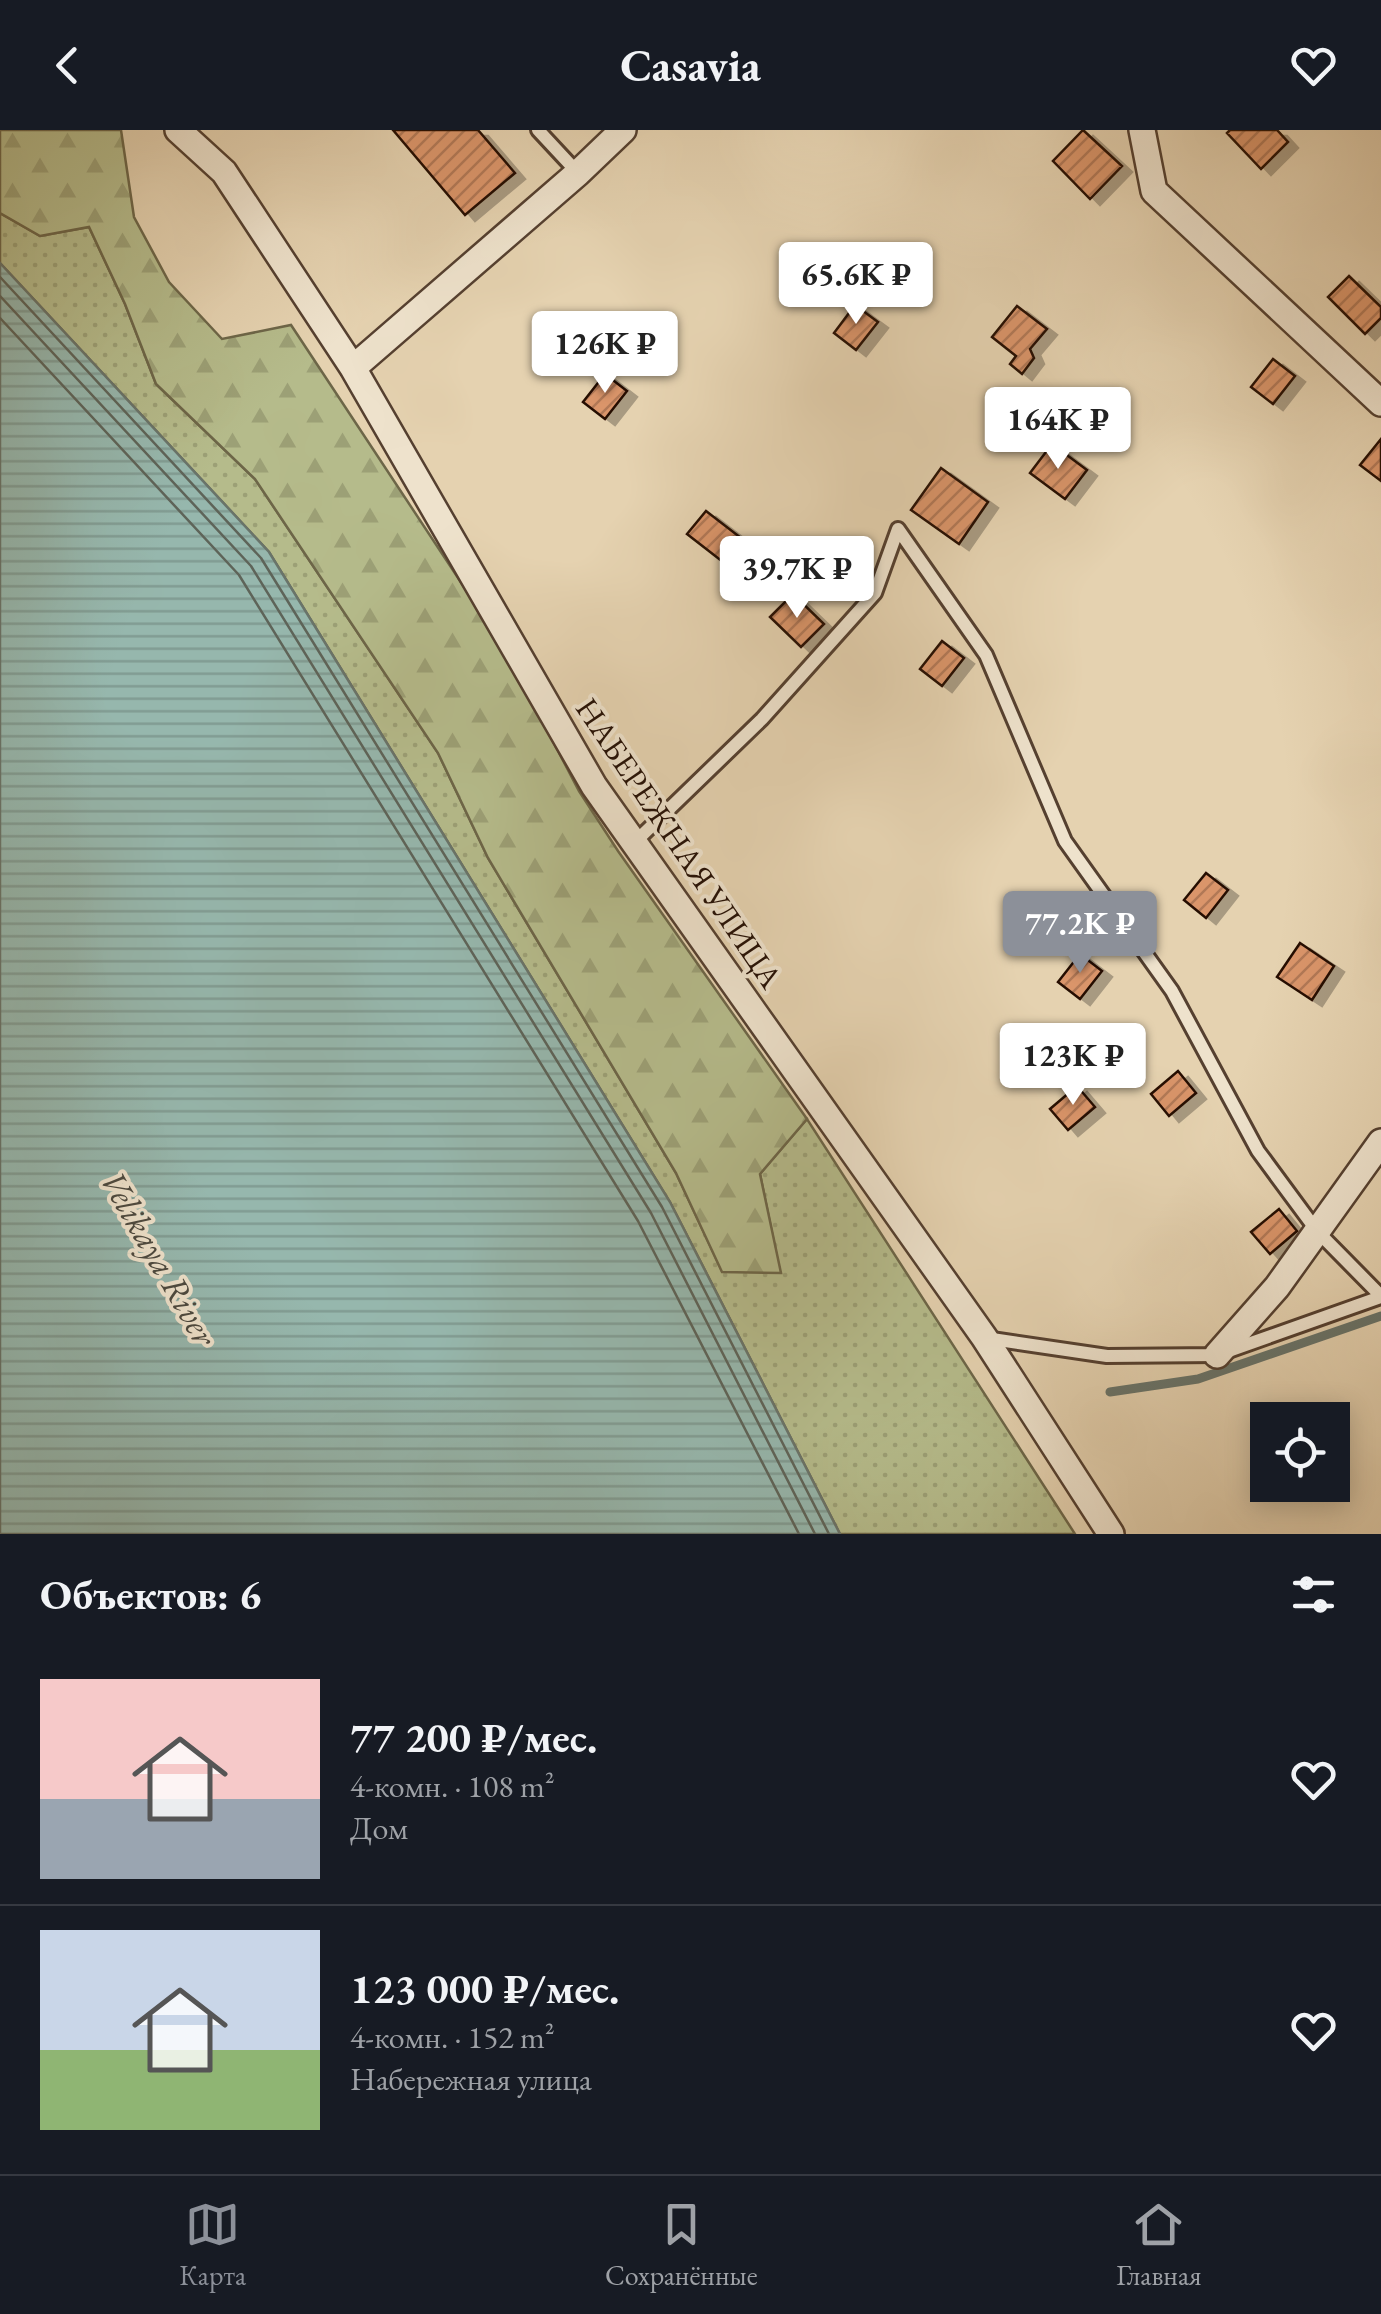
<!DOCTYPE html>
<html lang="ru">
<head>
<meta charset="utf-8">
<style>
	body { margin:0; font-family:"EB Garamond",serif; background:#20242c; color:#f1f3f6; height:100vh; display:flex; flex-direction:column; font-size:38px; white-space:nowrap }
	* { box-sizing:border-box; margin:0 }
	p { font-size:32px; color:#9ea1a6 }
	.icon { flex:none; width:55px; height:55px; fill:none; stroke:currentColor; stroke-width:2; stroke-linecap:round; stroke-linejoin:round }
	.map { position:relative; height:1404px; overflow:hidden }
	.details { display:flex; flex-direction:column; background:#171b24; flex:1 }
	.details>* { flex:none }
	.buttons { position:absolute; left:1250px; top:1272px; display:grid; gap:20px }
	.buttons a { display:grid; place-items:center; width:100px; height:100px; border-radius:0px; background:#171b24; box-shadow:0 5px 25px #0003; font-size:50px }
	.price { position:absolute; translate:-50% -85px; padding:0 22px; border-radius:10px; background:#fff; color:#222; font-size:32px; line-height:65px; filter:drop-shadow(0 2px 5px #0008) }
	.price::after { content:''; position:absolute; left:50%; top:60px; width:30px; height:22px; margin-left:-15px; background:inherit; clip-path:polygon(0 0,100% 0,50% 100%) }
	.price.current { background:#8c9099; color:#fff }
	ul { padding:0; list-style:none }
	li { display:flex; align-items:center; gap:30px; height:250px; padding:0 40px }
	li+li { border-top:2px solid #363941 }
	li span { display:grid; place-items:center; flex:none; width:280px; height:200px; border-radius:0px; color:#555 }
	li>.icon { margin-inline-start:auto }
	span .icon { width:120px; height:120px; fill:#fffc; stroke-width:1 }
	li b { font-size:42px }
	h2 { display:flex; justify-content:space-between; align-items:center; height:120px; padding:0 40px; font-size:42px }
	header { display:flex; justify-content:space-between; align-items:center; height:130px; padding:0 40px; background:#171b24; font-size:45px; font-weight:700 }
	.tab-bar { display:flex; justify-content:space-around; align-items:center; height:140px; border-top:2px solid #363941; background:#171b24; font-size:28px; color:#9ea1a6 }
	.tab-bar a { display:grid; justify-items:center; gap:5px }
	.tab-bar .current { color:#8c9099 }
	.map>svg:first-child { display:block }
	.grass { fill:url(#grass-dots); stroke:#6d6648; stroke-width:2.5 }
	.forest { fill:url(#forest-firs); stroke:#6d6648; stroke-width:2.5 }
	.water { fill:url(#water-rules); stroke:#69746a; stroke-width:2.5 }
	.lines { fill:none; stroke-linecap:round; stroke-linejoin:round }
	.shore { stroke:#5e6459; stroke-width:2.5 }
	.stream { stroke:#69746a; stroke-width:9 }
	.building { fill:url(#building-hatch); stroke:#251005; stroke-width:2.5; filter:url(#shadow) }
	.lane-casing { stroke:#554030; stroke-width:18 }
	.street-casing { stroke:#554030; stroke-width:30 }
	.lane { stroke:#eee2cc; stroke-width:12 }
	.street { stroke:#eee2cc; stroke-width:25 }
	.labels { text-anchor:middle; stroke-width:8; stroke-linejoin:round; paint-order:stroke }
	.street-label { font-size:32px; fill:#251005; stroke:#eee2cc }
	.water-label { font-size:35px; font-style:italic; fill:#4d4a40; stroke:#eee2cc }
</style>
</head>
<body>
<header><svg class="icon" aria-label="back" viewBox="0 0 24 24"><path d="M15 5l-7 7 7 7"/></svg>Casavia<svg class="icon" aria-label="heart" viewBox="0 0 24 24"><path d="M12 20l-8-8c-3-5 5-10 8-4 3-6 11-1 8 4z"/></svg></header>
<div class="map">
<svg width="1381" height="1404" viewBox="0 0 1381 1404">
	<defs>
		<pattern id="grass-dots" width="8" height="8" patternUnits="userSpaceOnUse" patternTransform="scale(2.5)"><rect width="8" height="8" fill="#b5bb8b"/><path d="M2 2h.1M6 6h.1" fill="none" stroke="#9ca076" stroke-width="1.8" stroke-linecap="round"/></pattern>
		<pattern id="forest-firs" width="22" height="20" patternUnits="userSpaceOnUse" patternTransform="scale(2.5)"><rect width="22" height="20" fill="#b5bb8b"/><path d="M5 1l3.5 6h-7zM16 11l3.5 6h-7z" fill="#9ca076"/></pattern>
		<pattern id="water-rules" width="6" height="5" patternUnits="userSpaceOnUse" patternTransform="scale(2.5)"><rect width="6" height="5" fill="#96b7ad"/><path d="M0 2.5h6" fill="none" stroke="#819c93"/></pattern>
		<pattern id="building-hatch" width="6" height="6" patternUnits="userSpaceOnUse" patternTransform="scale(2.5)"><rect width="6" height="6" fill="#da956b"/><path d="M-1 1l2-2M0 6l6-6M5 7l2-2" fill="none" stroke="#b17856"/></pattern>
		<filter id="shadow"><feDropShadow dx="10" dy="6" stdDeviation="0" flood-color="#0004"/></filter>
	</defs>
	<rect width="100%" height="100%" fill="#e5d2b0"/>
	<filter id="stains"><feTurbulence type="fractalNoise" baseFrequency=".002" numOctaves="4"/><feColorMatrix values="0 0 0 0 .2 0 0 0 0 .09 0 0 0 0 .02 0 0 0 .5 -.17"/></filter>
	<radialGradient id="worn" r=".72"><stop offset=".6" stop-color="#630" stop-opacity="0"/><stop offset="1" stop-color="#630" stop-opacity=".3"/></radialGradient>
	<path class="grass" d="M 0,83 L 40,106 L 89,97 L 125,174 L 156,254 L 255,349 L 438,623 L 488,728 L 676,1043 L 722,1141 L 780,1142 L 760,1044 L 807,989 L 1075,1404 L 840,1404 L 670,1072 L 269,422 L 0,133 Z"/>
	<path class="forest" d="M 0,0 L 121,0 L 134,87 L 169,152 L 222,209 L 291,195 L 503,516 L 579,661 L 618,721 L 807,989 L 760,1044 L 781,1143 L 722,1142 L 676,1043 L 488,728 L 438,623 L 255,349 L 156,254 L 125,174 L 89,97 L 40,106 L 0,83 Z"/>
	<path class="water" d="M 0,133 L 269,422 L 670,1072 L 840,1404 L 0,1404 Z"/>
	<g class="lines">
		<path class="shore" d="M 0,147 L 261,428 L 662,1077 L 829,1404
			M 0,166 L 251,436 L 651,1083 L 815,1404
			M 0,188 L 239,445 L 638,1091 L 799,1404"/>
		<path class="stream" d="M 1110,1262 L 1198,1249 L 1381,1186"/>
	</g>
	<path class="building" d="M 393,0 L 478,0 L 515,43 L 465,85 Z
		M 1083,0 L 1122,36 L 1090,69 L 1053,31 Z
		M 1230,0 L 1277,0 L 1288,12 L 1261,39 L 1227,3 Z
		M 1349,146 L 1381,177 L 1381,188 L 1365,204 L 1328,167 Z
		M 855,175 L 878,192 L 856,220 L 834,203 Z
		M 1017,176 L 1047,199 L 1030,219 L 1034,228 L 1022,244 L 1010,234 L 1016,226 L 992,207 Z
		M 1273,229 L 1295,246 L 1273,274 L 1251,257 Z
		M 605,244 L 627,261 L 605,289 L 583,272 Z
		M 1381,309 L 1381,351 L 1360,335 Z
		M 1052,314 L 1087,340 L 1065,369 L 1030,343 Z
		M 941,338 L 988,372 L 959,414 L 911,380 Z
		M 706,381 L 741,408 L 723,432 L 687,404 Z
		M 793,464 L 824,494 L 801,517 L 770,487 Z
		M 942,511 L 964,528 L 942,556 L 920,539 Z
		M 1206,743 L 1228,760 L 1206,788 L 1184,770 Z
		M 1300,813 L 1334,836 L 1312,870 L 1277,847 Z
		M 1080,824 L 1102,841 L 1080,869 L 1058,852 Z
		M 1178,941 L 1196,963 L 1169,986 L 1151,964 Z
		M 1077,956 L 1095,977 L 1068,1000 L 1050,979 Z
		M 1279,1079 L 1297,1101 L 1270,1124 L 1251,1102 Z"/>
	<g class="lines">
		<defs>
			<path id="lane" d="M 538,0 L 578,43
				M 634,713 L 762,589 L 875,463 L 898,399 L 986,525 L 1065,711 L 1172,861 L 1258,1021 L 1317,1101 L 1381,1166
				M 985,1208 L 1107,1226 L 1217,1225 L 1381,1167"/>
			<path id="street" d="M 178,0 L 224,42 L 353,238 L 594,656 L 984,1207 L 1111,1404
				M 1142,0 L 1154,61 L 1381,273
				M 353,238 L 578,43 L 623,0
				M 1217,1225 L 1277,1157 L 1381,1012"/>
		</defs>
		<use href="#lane" class="lane-casing"/>
		<use href="#street" class="street-casing"/>
		<use href="#lane" class="lane"/>
		<use href="#street" class="street"/>
	</g>
	<g class="labels">
		<g class="street-label">
			<text transform="translate(679 713) rotate(56)" y="11">НАБЕРЕЖНАЯ УЛИЦА</text>
		</g>
		<g class="water-label">
			<text transform="translate(159 1128) rotate(60)" y="12">Velikaya River</text>
		</g>
	</g>
	<rect width="100%" height="100%" filter="url(#stains)"/>
	<rect width="100%" height="100%" fill="url(#worn)"/>
</svg>
<div class="buttons">
<a><svg class="icon" aria-label="locate" viewBox="0 0 24 24"><circle cx="12" cy="12" r="6"/><path d="M12 2v4M12 18v4M2 12h4M18 12h4"/></svg></a>
</div>
<b class="price" style="left:856px;top:197px">65.6K ₽</b>
<b class="price" style="left:605px;top:266px">126K ₽</b>
<b class="price" style="left:1058px;top:342px">164K ₽</b>
<b class="price" style="left:797px;top:491px">39.7K ₽</b>
<b class="price current" style="left:1080px;top:846px">77.2K ₽</b>
<b class="price" style="left:1073px;top:978px">123K ₽</b>
</div>
<section class="details">
<h2>Объектов: 6<svg class="icon" aria-label="filters" viewBox="0 0 24 24"><path d="M4 7h16M4 17h16"/><circle cx="9" cy="7" r="2"/><circle cx="15" cy="17" r="2"/></svg></h2>
<ul>
<li><span style="background:linear-gradient(#f6c9c9 60%,#9aa5b1 0)"><svg class="icon" aria-label="home" viewBox="0 0 24 24"><path d="M3 11l9-7 9 7M6 9v11h12V9"/></svg></span><div><b>77 200 ₽/мес.</b><p>4-комн. · 108 m²</p><p>Дом</p></div><svg class="icon" aria-label="heart" viewBox="0 0 24 24"><path d="M12 20l-8-8c-3-5 5-10 8-4 3-6 11-1 8 4z"/></svg></li>
<li><span style="background:linear-gradient(#c9d6e8 60%,#8fb573 0)"><svg class="icon" aria-label="home" viewBox="0 0 24 24"><path d="M3 11l9-7 9 7M6 9v11h12V9"/></svg></span><div><b>123 000 ₽/мес.</b><p>4-комн. · 152 m²</p><p>Набережная улица</p></div><svg class="icon" aria-label="heart" viewBox="0 0 24 24"><path d="M12 20l-8-8c-3-5 5-10 8-4 3-6 11-1 8 4z"/></svg></li>
</ul>
</section>
<nav class="tab-bar">
<a class="current"><svg class="icon" aria-label="map" viewBox="0 0 24 24"><path d="M3 6l6-2 6 2 6-2v14l-6 2-6-2-6 2zM9 4v14M15 6v14"/></svg>Карта</a>
<a><svg class="icon" aria-label="saved" viewBox="0 0 24 24"><path d="M7 4h10v16l-5-4-5 4z"/></svg>Сохранённые</a>
<a><svg class="icon" aria-label="home" viewBox="0 0 24 24"><path d="M3 11l9-7 9 7M6 9v11h12V9"/></svg>Главная</a>
</nav>
</body>
</html>
